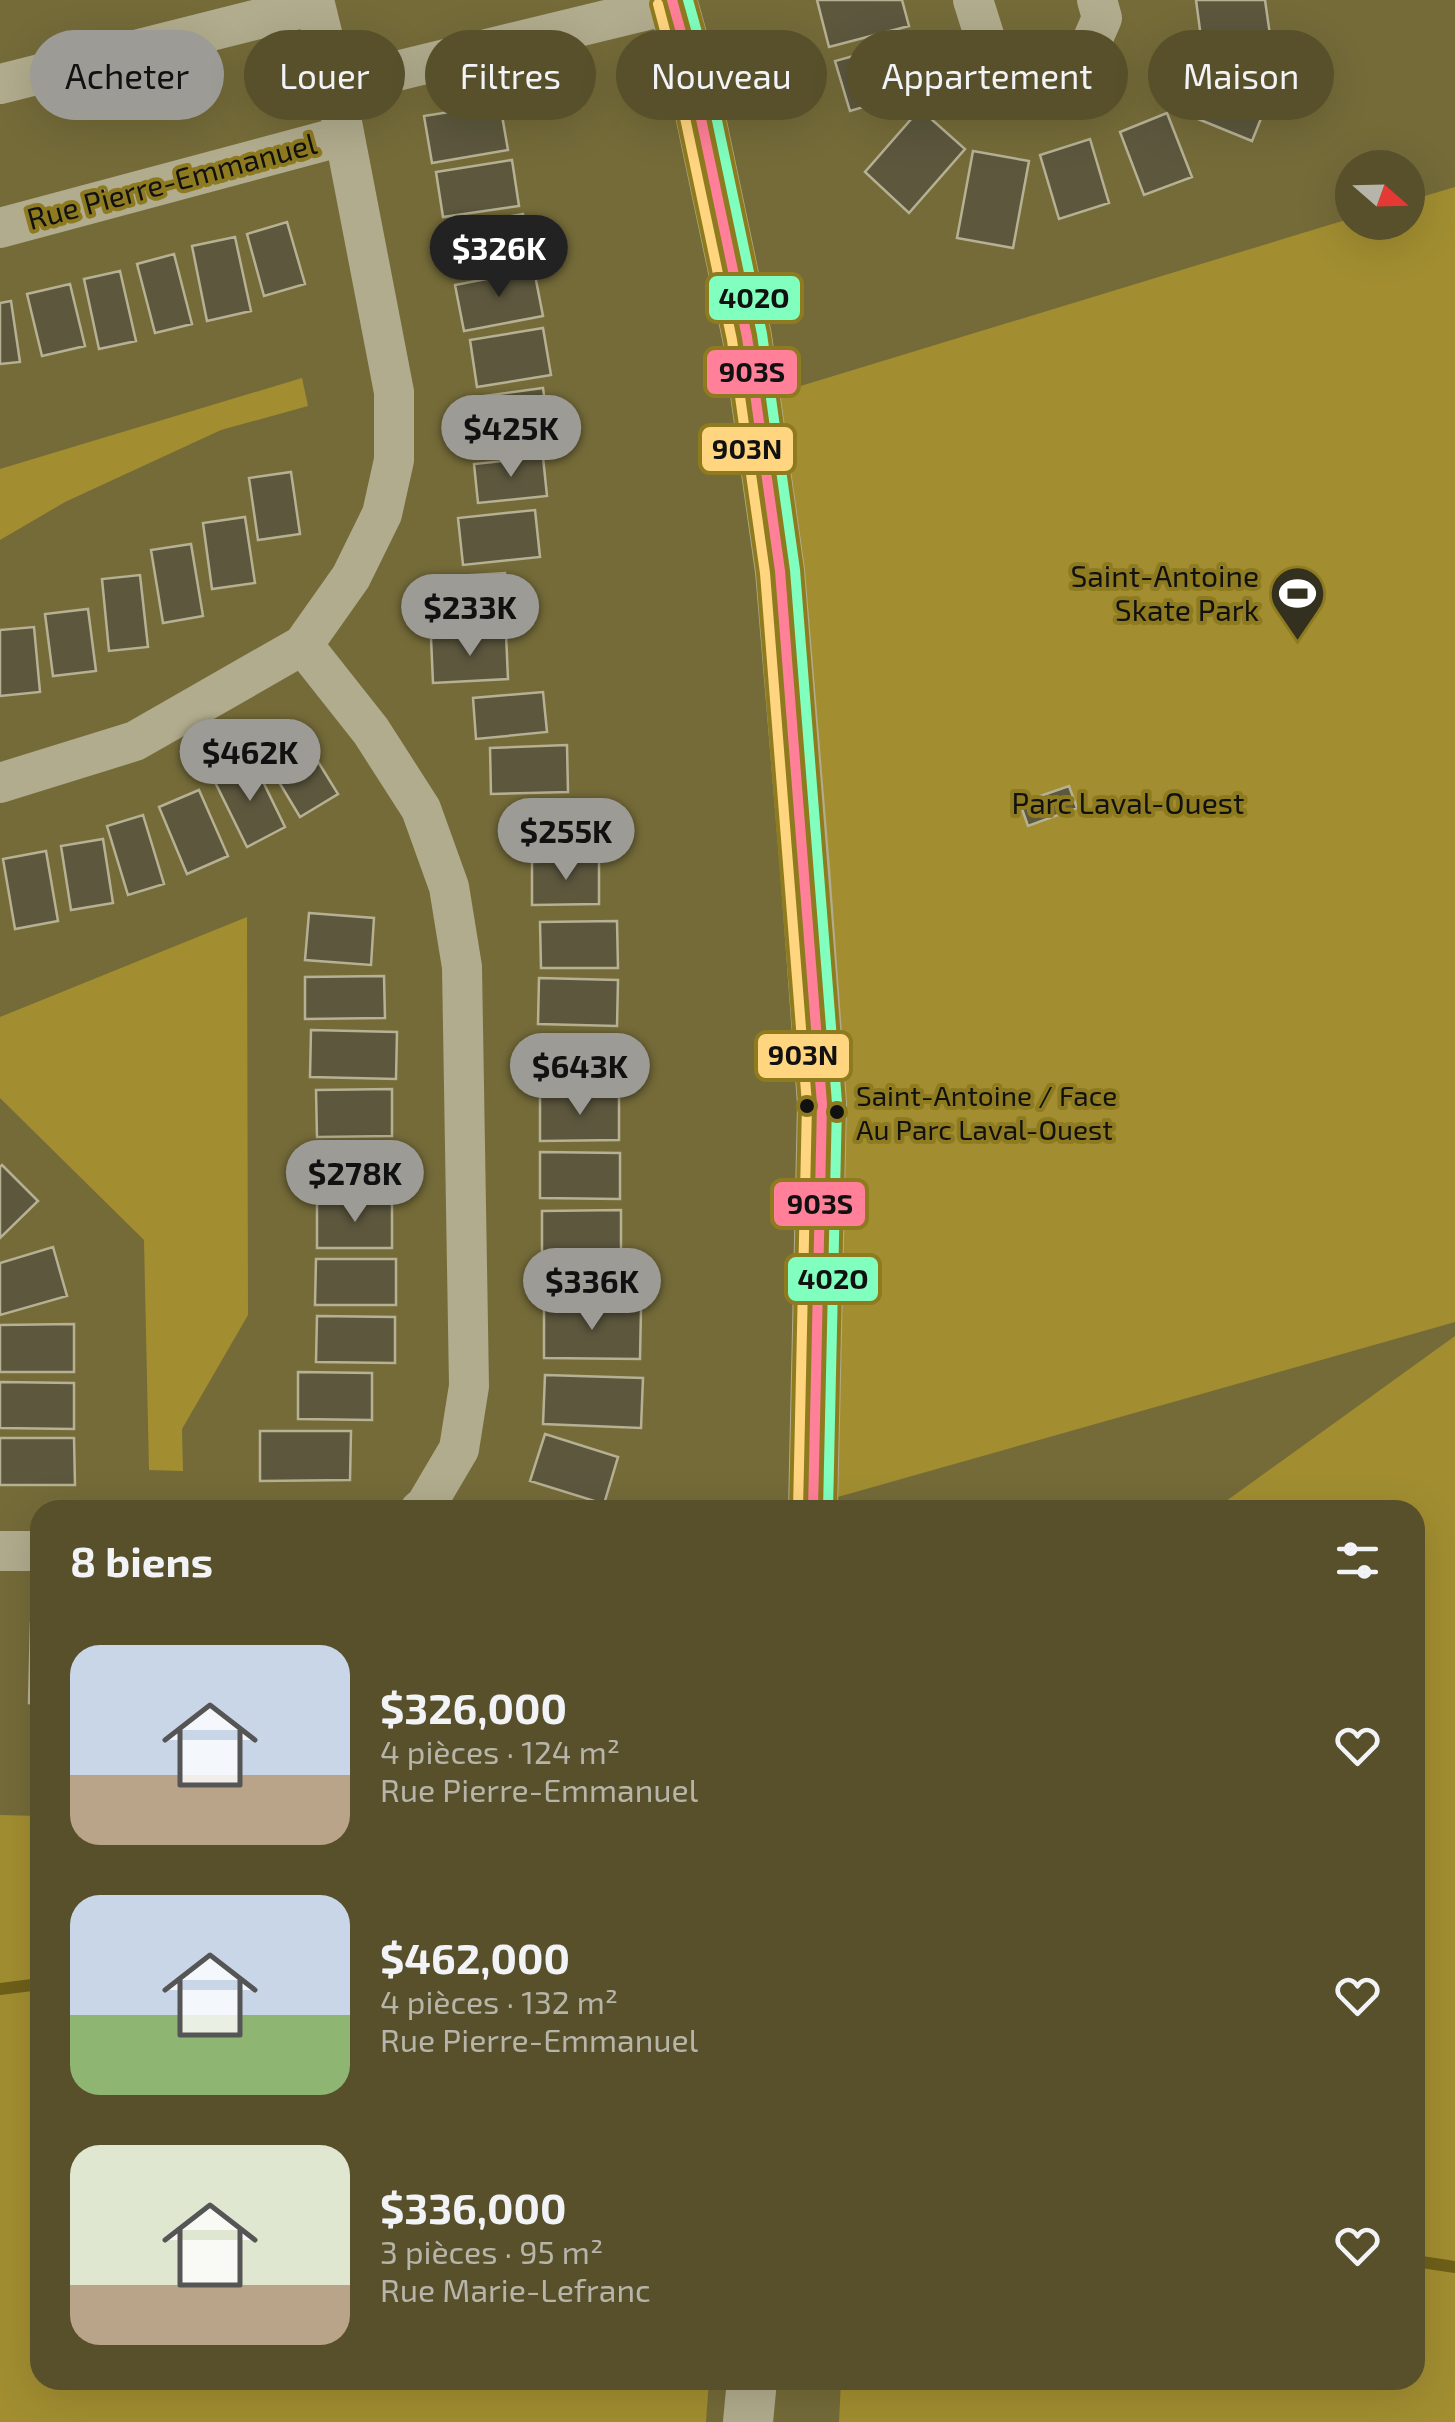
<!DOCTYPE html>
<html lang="fr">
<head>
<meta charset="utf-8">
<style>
	body { margin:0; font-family:"Exo 2",sans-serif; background:#615a37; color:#f1f3f6; height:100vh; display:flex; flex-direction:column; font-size:38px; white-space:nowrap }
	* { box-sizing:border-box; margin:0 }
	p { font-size:32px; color:#b7b5a9 }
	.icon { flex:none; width:55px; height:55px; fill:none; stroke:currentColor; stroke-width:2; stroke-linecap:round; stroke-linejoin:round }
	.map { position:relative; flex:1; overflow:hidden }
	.side { position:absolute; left:30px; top:1500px; width:1395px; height:890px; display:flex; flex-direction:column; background:#58502b; border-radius:30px; box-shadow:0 10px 40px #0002 }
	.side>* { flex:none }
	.hud { position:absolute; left:30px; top:30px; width:1395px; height:90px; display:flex; gap:20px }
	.needle { width:65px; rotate:110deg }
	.fabs { position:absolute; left:1335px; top:150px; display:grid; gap:20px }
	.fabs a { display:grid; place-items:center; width:90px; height:90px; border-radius:50%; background:#58502b; box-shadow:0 10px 40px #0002; font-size:50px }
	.price { position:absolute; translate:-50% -85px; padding:0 22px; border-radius:35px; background:#9c9b95; color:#111; font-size:32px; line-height:65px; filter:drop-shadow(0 2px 5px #0008) }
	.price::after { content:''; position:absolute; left:50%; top:60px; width:30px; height:22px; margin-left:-15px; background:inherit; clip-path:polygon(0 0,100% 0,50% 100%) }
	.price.selected { background:#222; color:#fff }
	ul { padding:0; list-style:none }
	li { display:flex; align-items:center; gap:30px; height:250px; padding:0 40px }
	li span { display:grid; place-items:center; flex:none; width:280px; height:200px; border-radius:30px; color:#555 }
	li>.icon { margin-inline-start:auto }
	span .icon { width:120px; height:120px; fill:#fffc; stroke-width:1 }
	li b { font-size:42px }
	h2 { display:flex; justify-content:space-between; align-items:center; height:120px; padding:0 40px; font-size:42px }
	.tag { padding:0 35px; border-radius:45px; background:#58502b; box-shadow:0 10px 40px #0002; font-size:35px; line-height:90px }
	.tag.selected { background:#9c9b95; color:#111 }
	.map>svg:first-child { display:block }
	.green { fill:#a28e31 }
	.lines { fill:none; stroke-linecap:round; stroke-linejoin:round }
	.stream { stroke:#6e6019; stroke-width:12 }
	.building { fill:#5c573d; stroke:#b7b194; stroke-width:2.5 }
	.minor { stroke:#b1ac8d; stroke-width:40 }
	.tertiary { stroke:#b1ac8d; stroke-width:50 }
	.bus-1-casing { stroke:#8e7b20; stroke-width:18 }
	.bus-2-casing { stroke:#8e7b20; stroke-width:18 }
	.bus-3-casing { stroke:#8e7b20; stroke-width:18 }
	.bus-1 { stroke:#ff8098; stroke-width:10 }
	.bus-2 { stroke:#ffd580; stroke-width:10 }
	.bus-3 { stroke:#80ffbe; stroke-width:10 }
	.bus-dot { fill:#111; stroke:#8e7b20; stroke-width:4 }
	.labels { text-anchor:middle; stroke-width:8; stroke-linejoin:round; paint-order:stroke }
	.bus-label { font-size:28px; fill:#111; stroke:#8e7b20; text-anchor:start }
	.street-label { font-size:30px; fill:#111; stroke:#8e7b20 }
	.poi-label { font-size:30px; fill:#111; stroke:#8e7b20; text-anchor:end }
	.park-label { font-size:30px; fill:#111; stroke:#8e7b20 }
	.line-badge { stroke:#8e7b20; stroke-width:4 }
	.pale-badge-label { font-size:28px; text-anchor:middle; font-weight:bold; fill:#111 }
</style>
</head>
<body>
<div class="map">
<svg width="1455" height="2422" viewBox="0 0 1455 2422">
	<rect width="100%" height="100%" fill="#756b39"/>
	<path class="green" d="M 1455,187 L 1455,1322 L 813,1504 L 805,868 L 732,407 L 1352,218 L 1352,222 L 1408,222 L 1408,201 Z
		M 302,378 L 308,406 L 221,430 L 65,502 L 0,540 L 0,469 Z
		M 247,917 L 248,1315 L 182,1429 L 183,1471 L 149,1470 L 144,1240 L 0,1098 L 0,1017 Z
		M 1455,1336 L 1455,2422 L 839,2422 L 841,2380 L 1415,2380 L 1415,1510 L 1208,1510 L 1222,1504 Z
		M 0,1815 L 40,1816 L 40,2380 L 709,2380 L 706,2422 L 0,2422 Z"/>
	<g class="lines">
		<path class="stream" d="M 0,1989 L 40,1984
			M 1415,2261 L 1455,2267"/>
	</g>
	<path class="building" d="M 817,0 L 902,0 L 909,26 L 829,47 Z
		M 1196,0 L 1265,0 L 1270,35 L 1202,45 Z
		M 911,40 L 925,89 L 850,111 L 835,61 Z
		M 1199,55 L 1274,86 L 1252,141 L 1176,110 Z
		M 500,104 L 508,150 L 432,163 L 424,116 Z
		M 920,109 L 965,149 L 909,213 L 865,172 Z
		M 1167,113 L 1192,177 L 1144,195 L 1120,132 Z
		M 1090,139 L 1109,203 L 1059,219 L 1040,155 Z
		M 973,151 L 1029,161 L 1013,248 L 957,238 Z
		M 512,160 L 519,206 L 443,217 L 436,172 Z
		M 523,214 L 531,262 L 454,274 L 446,228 Z
		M 287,222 L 305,284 L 264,296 L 247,234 Z
		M 235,237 L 251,311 L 207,321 L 192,246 Z
		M 174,254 L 192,324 L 155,333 L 137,264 Z
		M 534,270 L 543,316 L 464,331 L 455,285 Z
		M 120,271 L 136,341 L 99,349 L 84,279 Z
		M 70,284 L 85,346 L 42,356 L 27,294 Z
		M 11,301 L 20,362 L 0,364 L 0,303 Z
		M 543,328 L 551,375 L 477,387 L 470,340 Z
		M 543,388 L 549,431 L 482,440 L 476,397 Z
		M 543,457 L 547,496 L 478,503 L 474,464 Z
		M 291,472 L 300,534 L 258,540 L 249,478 Z
		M 535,510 L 540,557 L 463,565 L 458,518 Z
		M 245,517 L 255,583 L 212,589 L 203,523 Z
		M 191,544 L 203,616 L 163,623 L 151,550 Z
		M 505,573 L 508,617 L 441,620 L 439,577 Z
		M 140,575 L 148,647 L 109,651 L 102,579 Z
		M 88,609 L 96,671 L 53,676 L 45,614 Z
		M 34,627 L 40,692 L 0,696 L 0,630 Z
		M 506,634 L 508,679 L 433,683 L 431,638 Z
		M 543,692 L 547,732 L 476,739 L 473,698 Z
		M 304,739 L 338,794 L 300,817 L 267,762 Z
		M 567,745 L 568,792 L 491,794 L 490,748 Z
		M 253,761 L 285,827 L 247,847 L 214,780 Z
		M 1069,786 L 1077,808 L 1028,826 L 1020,803 Z
		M 199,790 L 228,856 L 187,874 L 159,807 Z
		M 587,803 L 588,845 L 521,846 L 521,804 Z
		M 143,815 L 164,884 L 128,895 L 107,826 Z
		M 103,839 L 113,903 L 71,910 L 61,846 Z
		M 46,851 L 58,921 L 15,929 L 3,859 Z
		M 599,860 L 599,904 L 532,905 L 532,862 Z
		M 309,913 L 374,918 L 371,965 L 305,960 Z
		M 617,921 L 618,968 L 541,968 L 540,922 Z
		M 384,976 L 385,1018 L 305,1019 L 305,977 Z
		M 539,978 L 618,980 L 617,1026 L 538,1024 Z
		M 311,1030 L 397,1032 L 396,1079 L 310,1077 Z
		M 619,1037 L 619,1083 L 542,1083 L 542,1038 Z
		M 392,1089 L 392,1136 L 317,1137 L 316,1090 Z
		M 619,1095 L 619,1140 L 540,1141 L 540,1096 Z
		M 318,1144 L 389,1147 L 387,1193 L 316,1191 Z
		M 540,1152 L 620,1153 L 620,1199 L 540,1198 Z
		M 2,1165 L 38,1201 L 0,1238 L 0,1167 Z
		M 392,1202 L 392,1248 L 317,1248 L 317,1203 Z
		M 621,1210 L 621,1257 L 542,1257 L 542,1211 Z
		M 53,1247 L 67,1296 L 0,1315 L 0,1263 Z
		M 316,1259 L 396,1259 L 396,1305 L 315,1305 Z
		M 544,1308 L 641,1309 L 640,1359 L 544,1358 Z
		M 317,1316 L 395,1317 L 395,1363 L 316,1362 Z
		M 74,1324 L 74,1372 L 0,1372 L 0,1325 Z
		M 298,1372 L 372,1373 L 372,1420 L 298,1419 Z
		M 545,1375 L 643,1378 L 641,1428 L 543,1424 Z
		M 0,1382 L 74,1383 L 74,1429 L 0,1428 Z
		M 260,1431 L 351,1431 L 350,1480 L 260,1481 Z
		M 545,1434 L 618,1457 L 604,1504 L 530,1481 Z
		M 0,1438 L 74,1438 L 75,1485 L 0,1485 Z
		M 31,1623 L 40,1623 L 40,1704 L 29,1703 Z"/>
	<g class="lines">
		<path class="minor" d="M 973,0 L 990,54 L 1006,69 L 1032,69 L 1088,50 L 1102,18 L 1097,0
			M 0,84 L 314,5
			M 335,86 L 672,4
			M 0,228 L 343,136
			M 303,645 L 371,731 L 421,809 L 449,887 L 462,967 L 469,1386 L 459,1449 L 426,1505 L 420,1510
			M 0,783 L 135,741 L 303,645 L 351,577 L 382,514 L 394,460 L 394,392 L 335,86 L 314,0
			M 0,1551 L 40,1551"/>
		<path class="tertiary" d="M 672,0 L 688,57 L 747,337 L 780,571 L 805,868 L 822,1104 L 813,1510
			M 748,2422 L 752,2380"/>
		<defs>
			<path id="bus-1" d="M 672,0 L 688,57 L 747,337 L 780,571 L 822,1104 L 813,1510"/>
			<path id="bus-2" d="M 658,4 L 673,61 L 732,340 L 765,573 L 807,1104 L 798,1510"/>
			<path id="bus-3" d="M 688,0 L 703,54 L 762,334 L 795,570 L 837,1103 L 828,1510"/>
		</defs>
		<use href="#bus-1" class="bus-1-casing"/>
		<use href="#bus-2" class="bus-2-casing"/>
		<use href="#bus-3" class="bus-3-casing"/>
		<use href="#bus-1" class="bus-1"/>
		<use href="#bus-2" class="bus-2"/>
		<use href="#bus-3" class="bus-3"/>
	</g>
	<defs>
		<symbol id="stadium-pin" viewBox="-11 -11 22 30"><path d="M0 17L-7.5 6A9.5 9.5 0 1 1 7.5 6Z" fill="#34301f" stroke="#8e7b20"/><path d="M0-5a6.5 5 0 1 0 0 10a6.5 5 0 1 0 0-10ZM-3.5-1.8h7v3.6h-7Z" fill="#fff"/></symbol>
	</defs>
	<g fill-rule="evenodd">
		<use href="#stadium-pin" x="1266" y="562" width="63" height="86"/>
	</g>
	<g class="bus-dot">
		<circle cx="807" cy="1106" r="9"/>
		<circle cx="837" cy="1112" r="9"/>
	</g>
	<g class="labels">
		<g class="bus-label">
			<text x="856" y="1106">Saint-Antoine / Face<tspan x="856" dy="34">Au Parc Laval-Ouest</tspan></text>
		</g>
		<g class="street-label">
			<text transform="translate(172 182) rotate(-15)" y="10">Rue Pierre-Emmanuel</text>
		</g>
		<g class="poi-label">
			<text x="1259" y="587">Saint-Antoine<tspan x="1259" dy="34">Skate Park</tspan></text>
		</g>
		<g class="park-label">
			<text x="1128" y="814">Parc Laval-Ouest</text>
		</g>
	</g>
	<g class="line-badge">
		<rect x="707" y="274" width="95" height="48" rx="10" fill="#80ffbe"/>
		<rect x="705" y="348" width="94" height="48" rx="10" fill="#ff8098"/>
		<rect x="700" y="425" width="95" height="48" rx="10" fill="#ffd580"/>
		<rect x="756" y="1032" width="95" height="48" rx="10" fill="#ffd580"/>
		<rect x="772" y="1180" width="95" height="48" rx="10" fill="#ff8098"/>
		<rect x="786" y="1255" width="94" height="48" rx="10" fill="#80ffbe"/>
	</g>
	<g class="pale-badge-label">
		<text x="754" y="308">402O</text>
		<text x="752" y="382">903S</text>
		<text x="747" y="459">903N</text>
		<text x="803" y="1065">903N</text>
		<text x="820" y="1214">903S</text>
		<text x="833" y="1289">402O</text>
	</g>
</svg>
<div class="fabs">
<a><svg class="needle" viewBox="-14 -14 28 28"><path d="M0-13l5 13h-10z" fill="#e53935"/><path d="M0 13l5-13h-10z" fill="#b7b5a9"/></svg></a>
</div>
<b class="price selected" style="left:499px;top:300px">$326K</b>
<b class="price" style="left:511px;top:480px">$425K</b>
<b class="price" style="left:470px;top:659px">$233K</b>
<b class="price" style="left:250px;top:804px">$462K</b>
<b class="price" style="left:566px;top:883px">$255K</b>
<b class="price" style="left:580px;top:1118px">$643K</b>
<b class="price" style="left:355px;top:1225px">$278K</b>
<b class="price" style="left:592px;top:1333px">$336K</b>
<div class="hud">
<a class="tag selected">Acheter</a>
<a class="tag">Louer</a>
<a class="tag">Filtres</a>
<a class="tag">Nouveau</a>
<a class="tag">Appartement</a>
<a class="tag">Maison</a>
</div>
<section class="side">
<h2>8 biens<svg class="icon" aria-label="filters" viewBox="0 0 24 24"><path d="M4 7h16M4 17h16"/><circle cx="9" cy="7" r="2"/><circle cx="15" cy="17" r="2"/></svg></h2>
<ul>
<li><span style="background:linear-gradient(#c9d6e8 65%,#b9a48a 0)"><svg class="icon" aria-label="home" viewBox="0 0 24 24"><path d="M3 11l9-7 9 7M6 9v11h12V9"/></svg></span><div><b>$326,000</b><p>4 pièces · 124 m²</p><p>Rue Pierre-Emmanuel</p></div><svg class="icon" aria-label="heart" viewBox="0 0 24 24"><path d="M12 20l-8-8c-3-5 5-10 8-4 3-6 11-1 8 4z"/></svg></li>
<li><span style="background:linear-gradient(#c9d6e8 60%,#8fb573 0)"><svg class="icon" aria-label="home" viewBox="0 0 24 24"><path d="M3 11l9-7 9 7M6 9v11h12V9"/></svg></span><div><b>$462,000</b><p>4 pièces · 132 m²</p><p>Rue Pierre-Emmanuel</p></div><svg class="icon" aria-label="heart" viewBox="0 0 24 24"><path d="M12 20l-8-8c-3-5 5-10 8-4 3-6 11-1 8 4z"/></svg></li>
<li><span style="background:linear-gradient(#dfe7d0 70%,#b9a48a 0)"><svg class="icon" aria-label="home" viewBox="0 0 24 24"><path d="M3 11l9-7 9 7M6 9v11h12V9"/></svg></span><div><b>$336,000</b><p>3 pièces · 95 m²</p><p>Rue Marie-Lefranc</p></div><svg class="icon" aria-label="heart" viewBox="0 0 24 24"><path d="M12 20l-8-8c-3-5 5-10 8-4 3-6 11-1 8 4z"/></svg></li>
</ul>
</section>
</div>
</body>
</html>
